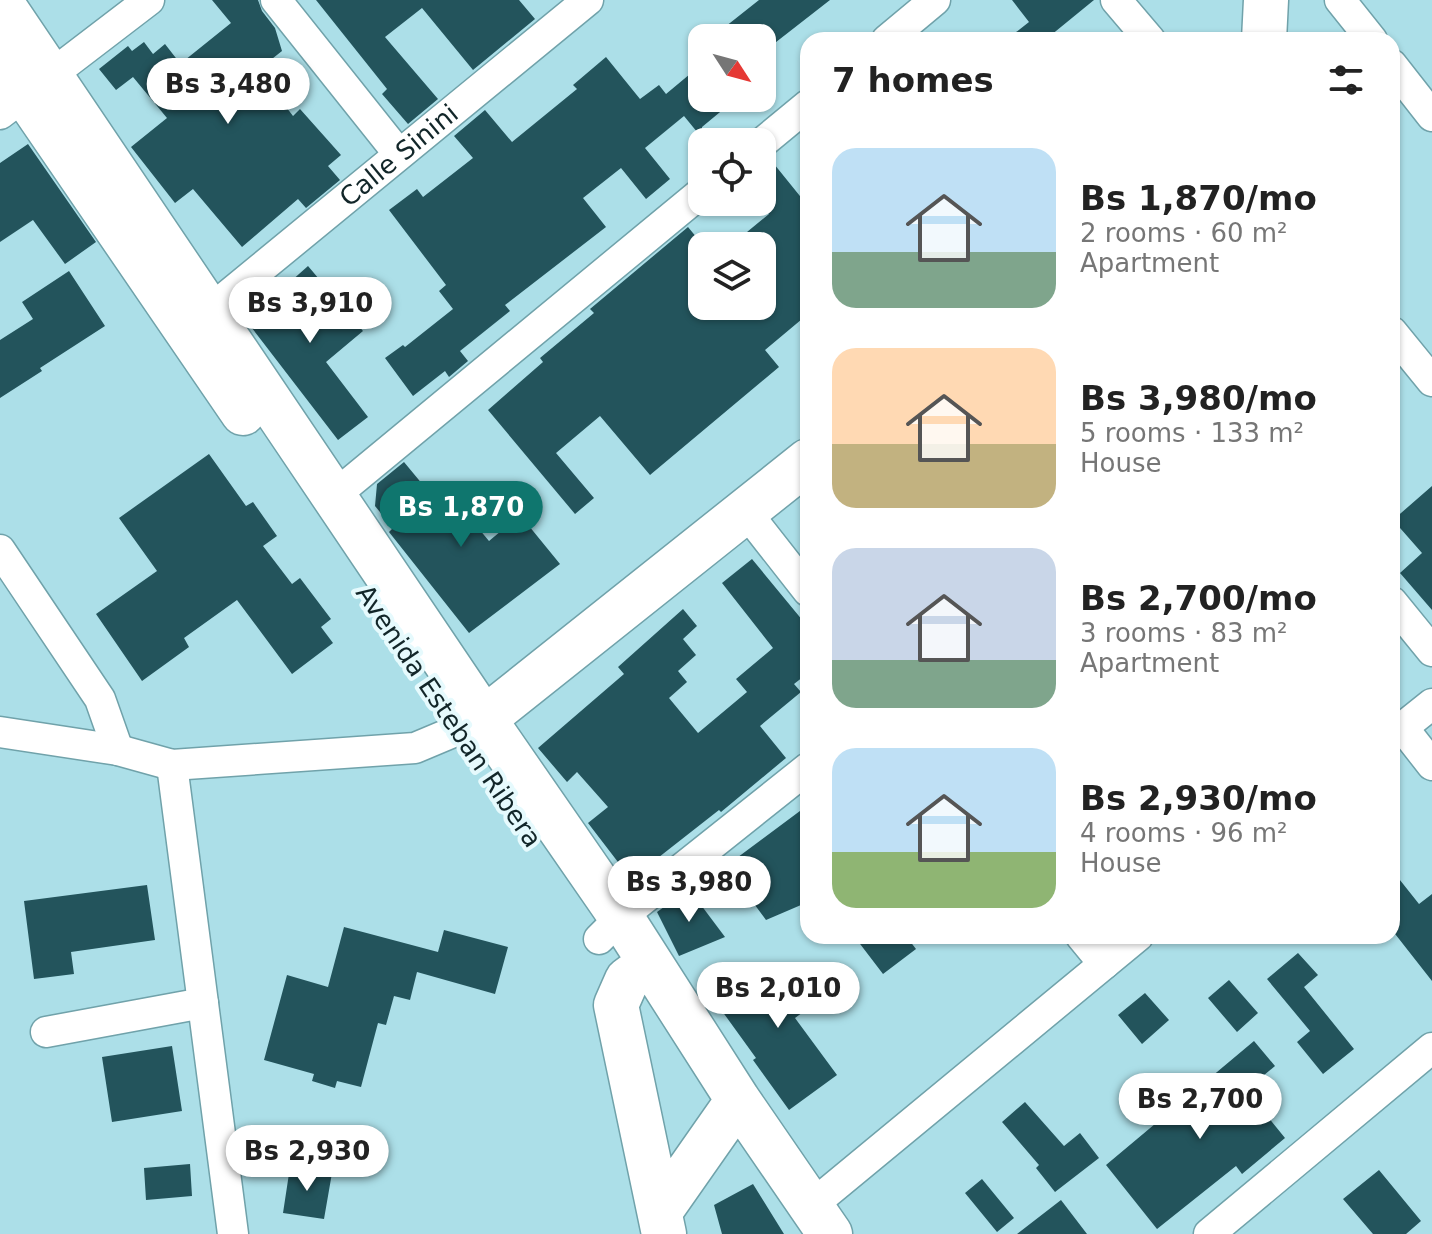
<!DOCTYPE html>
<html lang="en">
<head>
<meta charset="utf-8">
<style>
	body { margin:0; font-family:"DejaVu Sans",sans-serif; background:#f2f2f2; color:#222; height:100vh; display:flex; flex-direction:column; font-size:30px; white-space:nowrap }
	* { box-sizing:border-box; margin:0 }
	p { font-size:26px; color:#767676 }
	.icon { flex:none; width:44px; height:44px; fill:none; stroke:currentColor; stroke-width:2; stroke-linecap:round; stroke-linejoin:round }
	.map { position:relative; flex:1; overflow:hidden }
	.drawer { position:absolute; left:800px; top:32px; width:600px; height:912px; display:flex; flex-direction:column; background:#fff; border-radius:24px; box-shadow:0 2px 6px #0004 }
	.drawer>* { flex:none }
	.needle { width:52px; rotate:126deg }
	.fabs { position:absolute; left:688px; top:24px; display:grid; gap:16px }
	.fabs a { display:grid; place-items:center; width:88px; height:88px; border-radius:16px; background:#fff; box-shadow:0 2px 6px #0004; font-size:40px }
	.price { position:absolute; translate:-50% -68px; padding:0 18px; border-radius:28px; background:#fff; color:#222; font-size:26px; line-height:52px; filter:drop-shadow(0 2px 4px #0008) }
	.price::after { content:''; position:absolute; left:50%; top:48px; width:24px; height:18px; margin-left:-12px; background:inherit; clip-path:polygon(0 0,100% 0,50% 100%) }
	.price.active { background:#0f766e; color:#fff }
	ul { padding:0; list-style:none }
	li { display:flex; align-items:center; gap:24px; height:200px; padding:0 32px }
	li span { display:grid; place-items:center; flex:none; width:224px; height:160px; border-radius:24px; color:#555 }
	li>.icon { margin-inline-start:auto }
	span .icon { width:96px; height:96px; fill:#fffc; stroke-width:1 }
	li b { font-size:34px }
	h2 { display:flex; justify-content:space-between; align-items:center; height:96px; padding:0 32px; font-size:34px }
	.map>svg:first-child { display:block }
	.building { fill:#23545c }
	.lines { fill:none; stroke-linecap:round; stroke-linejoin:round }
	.street-casing { stroke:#70a2aa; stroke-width:33 }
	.secondary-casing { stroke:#70a2aa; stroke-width:47 }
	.street { stroke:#fff; stroke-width:30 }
	.secondary { stroke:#fff; stroke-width:44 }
	.labels { text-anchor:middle; stroke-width:8; stroke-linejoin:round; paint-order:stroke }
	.street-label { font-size:26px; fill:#122629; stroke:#e6fafd }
</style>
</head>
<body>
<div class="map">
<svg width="1432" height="1234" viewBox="0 0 1432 1234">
	<rect width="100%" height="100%" fill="#acdfe8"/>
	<path class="building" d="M 212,0 L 258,0 L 262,11 L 275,28 L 282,51 L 258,70 L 293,116 L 300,109 L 341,155 L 328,166 L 340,180 L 306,208 L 298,199 L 242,247 L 193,189 L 175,203 L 131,147 L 167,118 L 133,77 L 116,90 L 99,69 L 128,46 L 132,51 L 144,42 L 153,54 L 165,44 L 179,62 L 183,58 L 185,60 L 231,23 Z
		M 316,0 L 519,0 L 535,19 L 473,70 L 422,8 L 385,37 L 438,99 L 408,124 L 382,94 L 387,89 Z
		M 759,0 L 830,0 L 762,53 L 762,38 L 711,38 Z
		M 1012,0 L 1094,0 L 1045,40 L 1006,40 L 1029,22 Z
		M 606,57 L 640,99 L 659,85 L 666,94 L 702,64 L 702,98 L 737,98 L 702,127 L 702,138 L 684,116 L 645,148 L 670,179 L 646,199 L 621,168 L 583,198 L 606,227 L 505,305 L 510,311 L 460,351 L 468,361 L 449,377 L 445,371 L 413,396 L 385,358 L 403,345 L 405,347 L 453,309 L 439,291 L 446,285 L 389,210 L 417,189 L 423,197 L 473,158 L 454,136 L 485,110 L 512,142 L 577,89 L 573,85 Z
		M 28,144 L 96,242 L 65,264 L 33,220 L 0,242 L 0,163 Z
		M 770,159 L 808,206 L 808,314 L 765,350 L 779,367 L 650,475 L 600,416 L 556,453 L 594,498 L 575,514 L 488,410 L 543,362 L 540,358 L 594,313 L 590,309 L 688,227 L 702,244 L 702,306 L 762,306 L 762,246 L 730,246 L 769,214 L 762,206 L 762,161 Z
		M 308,266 L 363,331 L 326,362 L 368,417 L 338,440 L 242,315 L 278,287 L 281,290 Z
		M 69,271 L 105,326 L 40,368 L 42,371 L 0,398 L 0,340 L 33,319 L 22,302 Z
		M 209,454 L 246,506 L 253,502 L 277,536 L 263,546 L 292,584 L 300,578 L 331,619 L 321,627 L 333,643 L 292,674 L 237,600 L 184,638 L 189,647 L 142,681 L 96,614 L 157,571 L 119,518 Z
		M 404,462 L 428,491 L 439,481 L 489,541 L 520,515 L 560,564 L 469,633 L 389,532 L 393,528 L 375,506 L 377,484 Z
		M 1432,486 L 1432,610 L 1400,573 L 1422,553 L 1393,520 Z
		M 752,559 L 808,627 L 808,673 L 794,684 L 801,692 L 760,726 L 786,758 L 721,812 L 719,810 L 631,879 L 588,823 L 608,807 L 577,772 L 567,782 L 538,748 L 624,674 L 618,667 L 683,609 L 697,626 L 683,639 L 696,655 L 678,671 L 687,682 L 669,698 L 698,733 L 747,692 L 736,679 L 773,648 L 722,583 Z
		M 808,805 L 808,902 L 766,920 L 726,866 Z
		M 1392,870 L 1419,904 L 1432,894 L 1432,981 L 1392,930 Z
		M 147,885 L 155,940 L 71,952 L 74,974 L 34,979 L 24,901 Z
		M 689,889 L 725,937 L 679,956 L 657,912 Z
		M 344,927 L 438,952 L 444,930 L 508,947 L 495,994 L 417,972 L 410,1000 L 394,996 L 386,1025 L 378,1023 L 361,1087 L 337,1081 L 335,1088 L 312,1081 L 314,1074 L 264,1060 L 287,975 L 328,987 Z
		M 854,936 L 906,936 L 916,949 L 883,974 Z
		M 1298,953 L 1318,975 L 1304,987 L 1354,1049 L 1323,1074 L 1297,1042 L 1310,1031 L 1267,979 Z
		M 750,963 L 772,993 L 810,964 L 830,992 L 795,1018 L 837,1075 L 789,1110 L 753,1060 L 756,1058 L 709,993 Z
		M 1229,980 L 1258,1013 L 1237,1032 L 1208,998 Z
		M 1145,993 L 1169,1020 L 1142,1044 L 1118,1015 Z
		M 1254,1041 L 1275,1066 L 1246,1090 L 1285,1138 L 1242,1174 L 1236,1166 L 1157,1229 L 1106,1165 Z
		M 172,1046 L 182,1111 L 112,1122 L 102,1057 Z
		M 1025,1102 L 1064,1146 L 1080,1133 L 1099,1158 L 1055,1192 L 1036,1168 L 1039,1165 L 1002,1122 Z
		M 190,1164 L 192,1196 L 146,1200 L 144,1168 Z
		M 290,1167 L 332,1173 L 324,1219 L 283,1213 Z
		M 1379,1170 L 1421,1221 L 1406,1234 L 1373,1234 L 1343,1199 Z
		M 982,1179 L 1014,1218 L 997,1232 L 965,1193 Z
		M 753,1184 L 784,1234 L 722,1234 L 714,1205 Z
		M 1061,1200 L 1087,1234 L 1017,1234 Z"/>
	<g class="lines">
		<defs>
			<g id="street">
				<path d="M 276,0 L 398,153"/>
				<path d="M 1116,0 L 1150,40"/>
				<path d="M 1340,0 L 1372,40"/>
				<path d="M 887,40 L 935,0"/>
				<path d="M 1392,65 L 1432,116"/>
				<path d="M 0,114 L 149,0"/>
				<path d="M 762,143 L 808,105"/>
				<path id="s1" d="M 210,310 L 588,0"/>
				<path d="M 1392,332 L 1432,381"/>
				<path d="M 335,495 L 702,192"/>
				<path d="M 746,512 L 808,591"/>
				<path d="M 0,550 L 100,699 L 118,750"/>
				<path d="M 1392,602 L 1432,651"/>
				<path d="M 1403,728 L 1432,765"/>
				<path d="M 0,732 L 118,750 L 172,765 L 415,748 L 484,719"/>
				<path d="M 1392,736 L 1432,704"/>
				<path d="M 172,765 L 233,1234"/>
				<path d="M 1081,936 L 1104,964"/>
				<path d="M 599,939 L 621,917 L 808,768"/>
				<path d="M 46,1032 L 203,1003"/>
				<path d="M 811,1206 L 1138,936"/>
				<path d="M 1209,1234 L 1432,1048"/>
			</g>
			<path id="secondary" d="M 0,1 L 484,719 L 621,917 L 738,1100 L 830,1234
				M 1264,40 L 1266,0
				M 0,58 L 243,413
				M 484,719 L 808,461
				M 650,963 L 627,980 L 616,1005 L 664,1234
				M 661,1210 L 738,1100"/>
		</defs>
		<use href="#street" class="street-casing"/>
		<use href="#secondary" class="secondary-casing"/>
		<use href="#street" class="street"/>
		<use href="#secondary" class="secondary"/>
	</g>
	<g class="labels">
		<g class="street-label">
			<text dy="9" stroke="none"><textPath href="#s1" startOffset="244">Calle Sinini</textPath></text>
			<text transform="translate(449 716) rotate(56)" y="9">Avenida Esteban Ribera</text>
		</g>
	</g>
</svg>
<div class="fabs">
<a><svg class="needle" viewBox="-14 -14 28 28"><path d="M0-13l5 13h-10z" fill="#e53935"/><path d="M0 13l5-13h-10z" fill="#767676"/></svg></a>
<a><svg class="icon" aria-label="locate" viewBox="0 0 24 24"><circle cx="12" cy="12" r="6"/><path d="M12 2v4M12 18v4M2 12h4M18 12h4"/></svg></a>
<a><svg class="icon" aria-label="layers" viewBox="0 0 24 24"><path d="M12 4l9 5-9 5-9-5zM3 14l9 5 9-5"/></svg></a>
</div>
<b class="price" style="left:228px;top:126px">Bs 3,480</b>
<b class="price" style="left:310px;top:345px">Bs 3,910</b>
<b class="price active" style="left:461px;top:549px">Bs 1,870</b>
<b class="price" style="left:689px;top:924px">Bs 3,980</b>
<b class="price" style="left:778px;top:1030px">Bs 2,010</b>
<b class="price" style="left:1200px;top:1141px">Bs 2,700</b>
<b class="price" style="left:307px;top:1193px">Bs 2,930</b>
<section class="drawer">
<h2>7 homes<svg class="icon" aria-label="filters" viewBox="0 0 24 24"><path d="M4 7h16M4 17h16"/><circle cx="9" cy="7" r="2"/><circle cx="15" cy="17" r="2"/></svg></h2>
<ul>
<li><span style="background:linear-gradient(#bfe0f5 65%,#7fa58c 0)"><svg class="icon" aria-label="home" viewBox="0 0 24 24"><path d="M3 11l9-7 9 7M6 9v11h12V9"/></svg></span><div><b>Bs 1,870/mo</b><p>2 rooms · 60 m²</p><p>Apartment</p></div></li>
<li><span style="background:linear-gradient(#ffd9b3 60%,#c2b280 0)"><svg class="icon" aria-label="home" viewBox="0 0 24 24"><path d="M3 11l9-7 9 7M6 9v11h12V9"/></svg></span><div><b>Bs 3,980/mo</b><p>5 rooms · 133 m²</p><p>House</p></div></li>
<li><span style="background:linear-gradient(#c9d6e8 70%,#7fa58c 0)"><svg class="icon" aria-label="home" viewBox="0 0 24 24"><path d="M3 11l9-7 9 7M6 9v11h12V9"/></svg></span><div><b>Bs 2,700/mo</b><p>3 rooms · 83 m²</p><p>Apartment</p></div></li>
<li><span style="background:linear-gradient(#bfe0f5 65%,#8fb573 0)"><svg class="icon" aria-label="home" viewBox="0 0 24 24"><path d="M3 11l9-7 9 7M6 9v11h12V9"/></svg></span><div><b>Bs 2,930/mo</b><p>4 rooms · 96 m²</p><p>House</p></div></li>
</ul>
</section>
</div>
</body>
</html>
